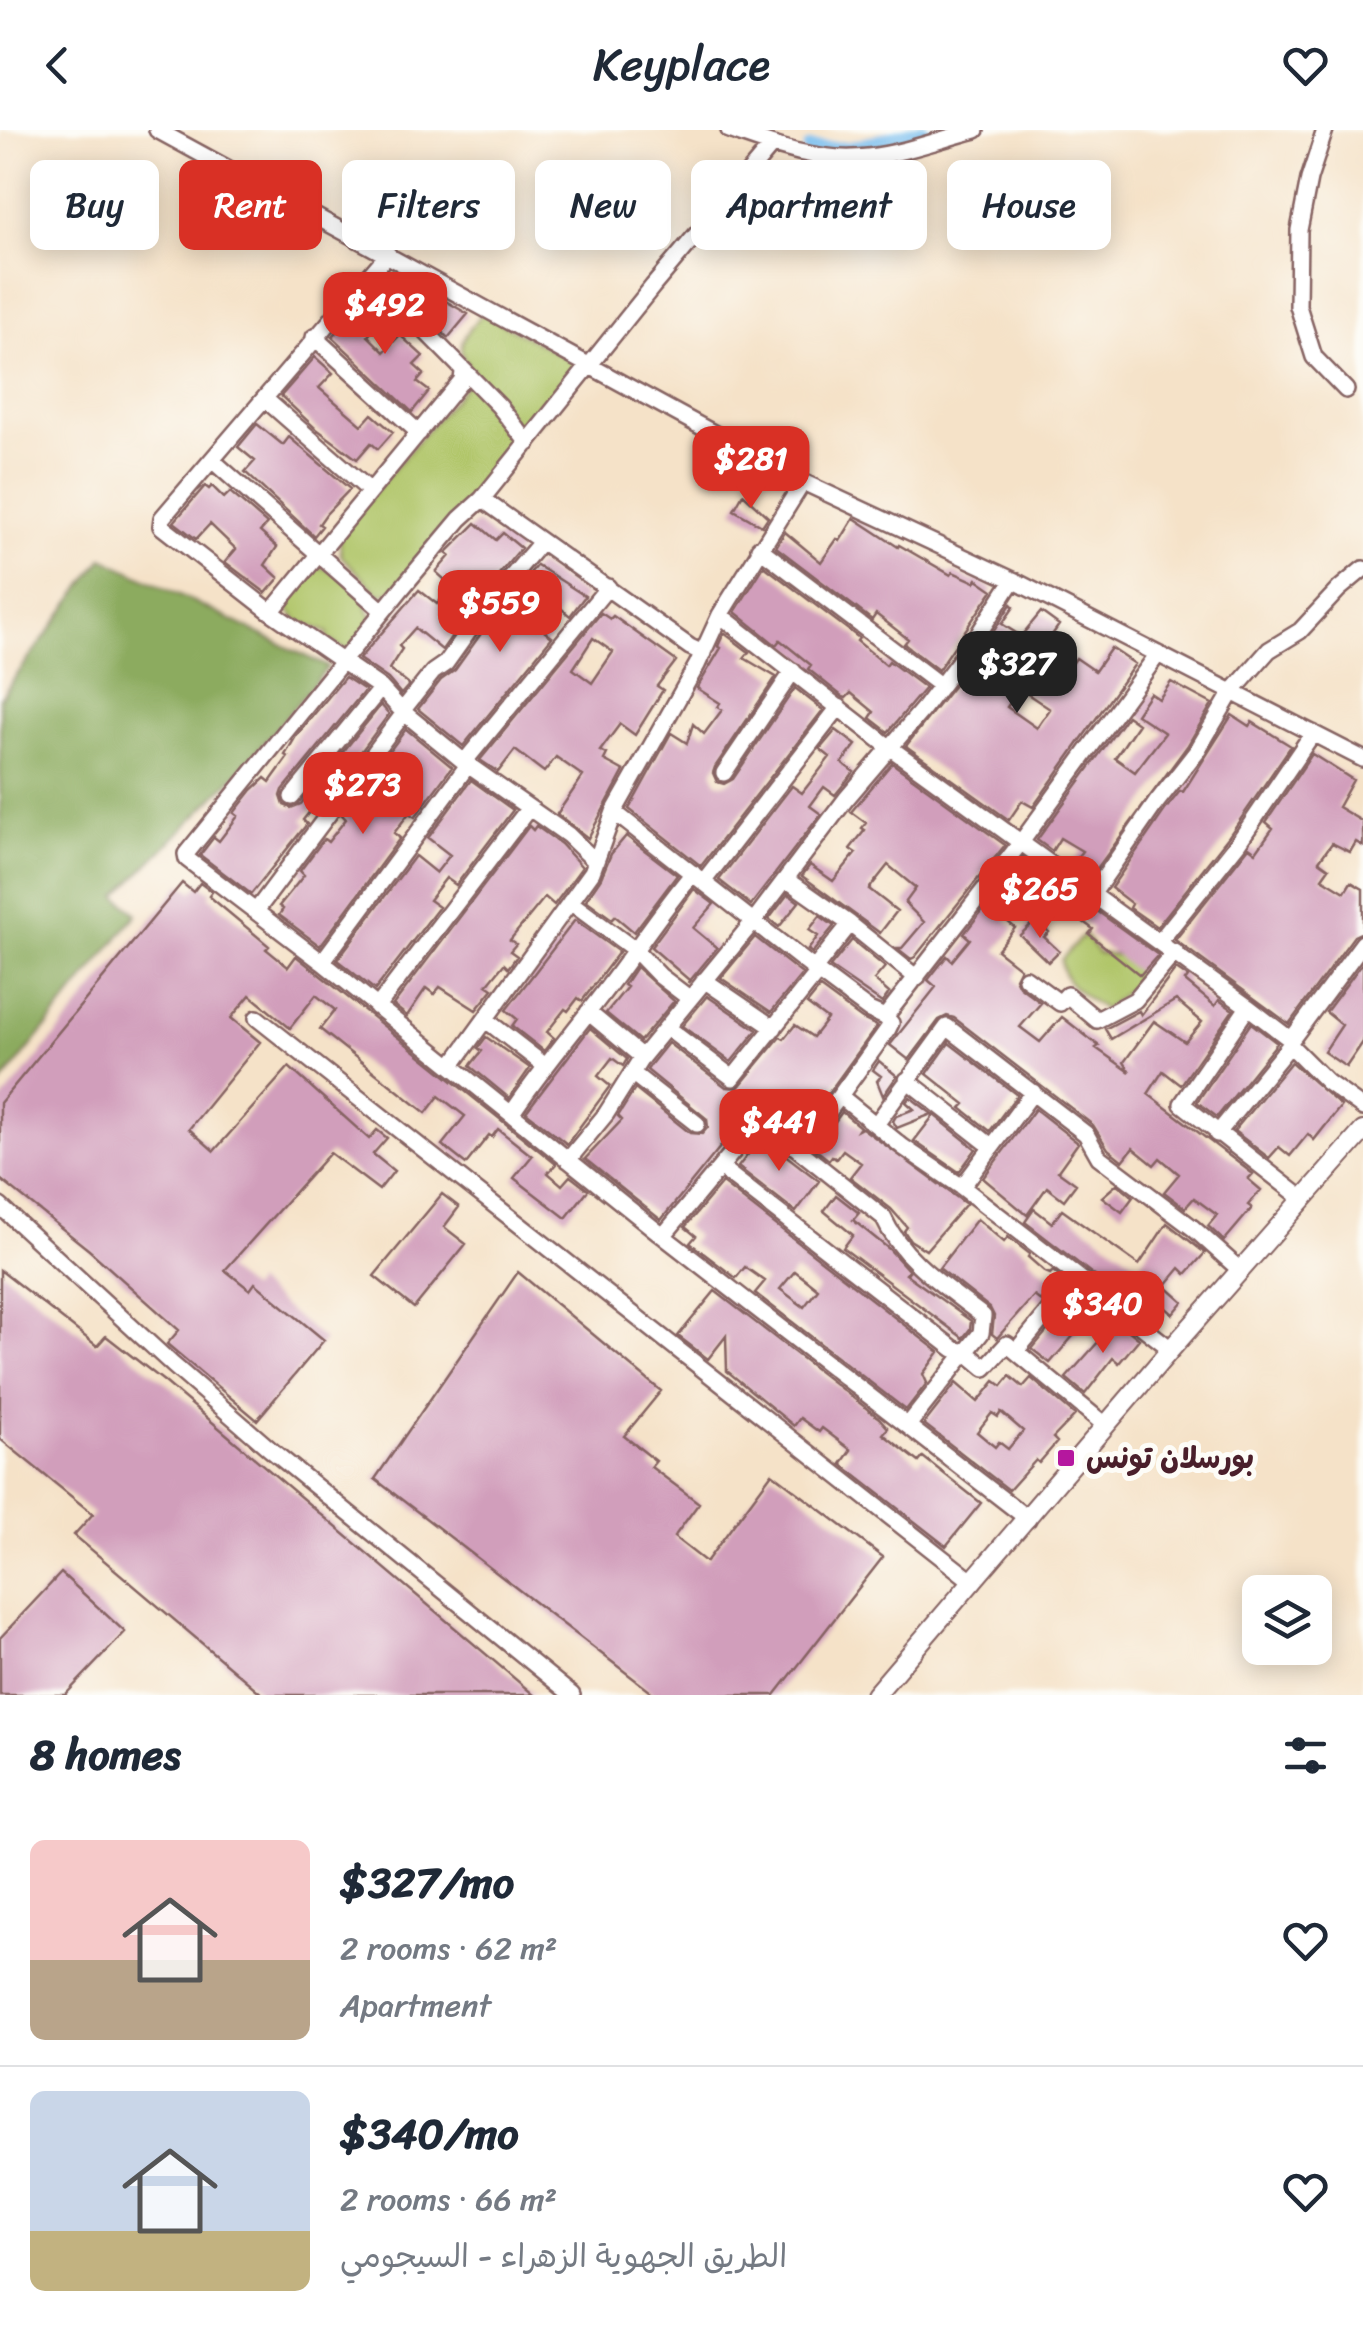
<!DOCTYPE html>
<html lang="en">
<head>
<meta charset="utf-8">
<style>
	body { margin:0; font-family:Sriracha,"Playpen Sans Arabic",sans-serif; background:#f2f2f3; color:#1f2937; height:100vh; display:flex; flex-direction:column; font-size:38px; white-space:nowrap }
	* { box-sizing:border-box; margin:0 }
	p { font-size:32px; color:#747a83 }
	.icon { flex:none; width:55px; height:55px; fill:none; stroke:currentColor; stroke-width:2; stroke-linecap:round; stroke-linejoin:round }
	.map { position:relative; height:1565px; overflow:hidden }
	.sheet { display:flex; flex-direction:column; background:#fff; flex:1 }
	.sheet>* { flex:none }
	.banner { position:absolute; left:30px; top:30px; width:1305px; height:90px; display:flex; gap:20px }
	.fabs { position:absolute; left:1242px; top:1445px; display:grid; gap:20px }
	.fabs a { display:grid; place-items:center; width:90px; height:90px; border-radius:15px; background:#fff; box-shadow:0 5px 25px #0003; font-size:50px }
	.price { position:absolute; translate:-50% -85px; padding:0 22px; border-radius:20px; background:#d93025; color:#fff; font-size:32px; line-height:65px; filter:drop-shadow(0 2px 5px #0008) }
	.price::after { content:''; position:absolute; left:50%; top:60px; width:30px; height:22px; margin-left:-15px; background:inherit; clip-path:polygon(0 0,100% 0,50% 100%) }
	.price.on { background:#222; color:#fff }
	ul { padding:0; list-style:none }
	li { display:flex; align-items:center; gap:30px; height:250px; padding:0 30px }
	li+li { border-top:2px solid #e0e1e3 }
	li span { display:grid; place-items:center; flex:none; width:280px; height:200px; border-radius:15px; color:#555 }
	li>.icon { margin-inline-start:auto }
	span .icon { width:120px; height:120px; fill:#fffc; stroke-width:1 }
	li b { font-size:42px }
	h2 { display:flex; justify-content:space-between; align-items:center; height:120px; padding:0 30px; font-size:42px }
	.tag { padding:0 35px; border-radius:15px; background:#fff; box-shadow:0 5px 25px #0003; font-size:35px; line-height:90px }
	.tag.on { background:#d93025; color:#fff }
	header { display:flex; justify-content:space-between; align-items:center; height:130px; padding:0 30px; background:#fff; font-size:45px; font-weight:600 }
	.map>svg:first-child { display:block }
	.green { fill:#b1c66a; stroke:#7e724a; stroke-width:2.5 }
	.forest { fill:#8cab5e; stroke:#6b6544; stroke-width:2.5 }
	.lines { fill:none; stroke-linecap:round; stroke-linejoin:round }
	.canal { stroke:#77bdef; stroke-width:15 }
	.building { fill:#d19ebb; fill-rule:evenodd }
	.minor-casing { stroke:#866362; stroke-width:20 }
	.major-casing { stroke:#866362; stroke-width:22 }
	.minor { stroke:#fff; stroke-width:15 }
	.major { stroke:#fff; stroke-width:18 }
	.poi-dot { fill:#b5179e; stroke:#fdfcf7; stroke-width:4 }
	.labels { text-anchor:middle; stroke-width:10; stroke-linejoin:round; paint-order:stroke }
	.poi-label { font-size:30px; font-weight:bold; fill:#4a1f2b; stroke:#fdfcf7; text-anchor:start }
</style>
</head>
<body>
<header><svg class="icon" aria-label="back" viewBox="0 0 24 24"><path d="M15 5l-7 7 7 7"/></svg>Keyplace<svg class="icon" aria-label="heart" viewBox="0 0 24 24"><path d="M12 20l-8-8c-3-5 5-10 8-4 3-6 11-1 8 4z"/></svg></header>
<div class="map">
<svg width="1363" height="1565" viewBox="0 0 1363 1565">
	<rect width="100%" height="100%" fill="#fdfcf7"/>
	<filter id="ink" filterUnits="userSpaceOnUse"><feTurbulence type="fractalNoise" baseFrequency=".01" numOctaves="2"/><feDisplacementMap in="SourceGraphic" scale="20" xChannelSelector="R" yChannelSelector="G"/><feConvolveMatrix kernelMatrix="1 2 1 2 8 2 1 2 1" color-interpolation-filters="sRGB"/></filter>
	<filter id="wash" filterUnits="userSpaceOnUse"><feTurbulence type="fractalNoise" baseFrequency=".0048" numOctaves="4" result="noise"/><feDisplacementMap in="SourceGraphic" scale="40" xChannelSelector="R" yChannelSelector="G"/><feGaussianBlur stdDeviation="2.25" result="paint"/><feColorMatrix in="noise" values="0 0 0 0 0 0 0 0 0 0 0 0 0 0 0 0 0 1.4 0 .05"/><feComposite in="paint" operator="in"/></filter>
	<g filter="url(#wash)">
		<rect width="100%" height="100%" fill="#f5e2c8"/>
		<path class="green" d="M 482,183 L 576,233 C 568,258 547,290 524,302 C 507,283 462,242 461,218 C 461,207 476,192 482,183 Z
			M 470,250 L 487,276 L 513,302 L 507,320 L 510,332 L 392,461 L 380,465 L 341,426 L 339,403 Z
			M 317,435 L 346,447 L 368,471 L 367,479 L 376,492 L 358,523 L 342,518 L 327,509 L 328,503 L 298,491 L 282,472 Z
			M 1084,804 L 1098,823 L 1132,827 L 1147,844 L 1104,880 C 1086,867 1061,854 1061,830 Z"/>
		<path class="forest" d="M 103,428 L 328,537 L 243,638 L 117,766 L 137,784 L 0,955 L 0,568 Z"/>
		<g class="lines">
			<path class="canal" d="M 810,19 L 849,19 L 923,0"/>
		</g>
		<g id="blocks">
			<path class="building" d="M 425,159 L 468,184 L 448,208 L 415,175 Z
				M 377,168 L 389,181 L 368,206 L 384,222 L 400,205 L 423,226 L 414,235 L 424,244 L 417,252 L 429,261 L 412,282 L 332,207 L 348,191 L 354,196 Z
				M 315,227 L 333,243 L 319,258 L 362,295 L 372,284 L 393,302 L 378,319 L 371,313 L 357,329 L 314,297 L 281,266 Z
				M 257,294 L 283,315 L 289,307 L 350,359 L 326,384 L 319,394 L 322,396 L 314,406 L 245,342 L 255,331 L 238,317 Z
				M 205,356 L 209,359 L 212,356 L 224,368 L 230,362 L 267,394 L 260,402 L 277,417 L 265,435 L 279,448 L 266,463 L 225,432 L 236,419 L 210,394 L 196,409 L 174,392 Z
				M 743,364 L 768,387 L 762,396 L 734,380 Z
				M 854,388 L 898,417 L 899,415 L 951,445 L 953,442 L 975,452 L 977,449 L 993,460 L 938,540 L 904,514 L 908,509 L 876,484 L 872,490 L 776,417 L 785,402 L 821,432 L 837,409 L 840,411 Z
				M 476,393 L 496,410 L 503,403 L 521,418 L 477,470 L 442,520 L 415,498 L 399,516 L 402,519 L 389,539 L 409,555 L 401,564 L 388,549 L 359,529 L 419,460 L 437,474 L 453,457 L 436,442 L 450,426 L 446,423 Z
				M 537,435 L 585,466 L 570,486 L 562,479 L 545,502 L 552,507 L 463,616 L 418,579 L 441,550 L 455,540 L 495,484 Z
				M 764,436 L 859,508 L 857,511 L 886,535 L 889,531 L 925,558 L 888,602 L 870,588 L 874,582 L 851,563 L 846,568 L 843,567 L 808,539 L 811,535 L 780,510 L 776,515 L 735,482 Z
				M 1011,474 L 1014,477 L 1002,494 L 1021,506 L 1041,482 L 1059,495 L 1045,515 L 1072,534 L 1076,528 L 1095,541 L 1111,518 L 1135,534 L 1033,677 L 1022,671 L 1009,690 L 906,616 L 981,521 ZM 1020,559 L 1050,579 L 1037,598 L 1007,577 Z
				M 601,483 L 610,489 L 613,486 L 676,531 L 657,556 L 663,560 L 635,605 L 620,594 L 600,621 L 607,624 L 604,630 L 624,641 L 588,708 L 557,684 L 583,646 L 556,627 L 544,642 L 515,620 L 498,642 L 480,630 ZM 593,508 L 613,522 L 592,553 L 573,539 Z
				M 724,503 L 749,522 L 744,528 L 776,547 L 715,637 L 713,643 L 717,652 L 724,654 L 733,649 L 795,558 L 823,580 L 701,736 L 629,679 L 671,603 L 687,613 L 693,594 L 704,604 L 722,580 L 717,577 L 720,573 L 697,558 L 721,518 L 718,516 Z
				M 345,547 L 365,560 L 283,660 L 281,666 L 284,675 L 291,678 L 301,674 L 381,575 L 389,584 L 331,662 L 320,669 L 303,690 L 307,694 L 251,764 L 200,725 L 214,707 L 219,711 L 238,686 L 234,683 L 252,660 L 265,648 L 270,652 L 288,627 L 285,625 L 296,606 Z
				M 1171,552 L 1212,574 L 1188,615 L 1090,748 L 1071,735 L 1082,721 L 1060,708 L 1052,721 L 1037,710 L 1127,586 L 1138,594 L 1115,628 L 1135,642 L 1165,603 L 1136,584 L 1150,563 L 1159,569 Z
				M 1232,585 L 1249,596 L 1252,592 L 1291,616 L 1229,706 L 1157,797 L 1130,778 L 1132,774 L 1111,758 L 1165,680 L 1180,661 L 1183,662 Z
				M 406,599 L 452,637 L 415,687 L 409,683 L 394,703 L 400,708 L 320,816 L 279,785 L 283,779 L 279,776 L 304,745 L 300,741 L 324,709 L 328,712 L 346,689 L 342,685 Z
				M 836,600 L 856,615 L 842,633 L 854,642 L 835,665 L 824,657 L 810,676 L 821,684 L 751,775 L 719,750 L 792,656 L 802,663 L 830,627 L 820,619 Z
				M 1312,624 L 1353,650 L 1338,677 L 1363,692 L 1363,716 L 1356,712 L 1350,722 L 1332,713 L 1319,731 L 1329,738 L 1322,748 L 1345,762 L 1351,752 L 1363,759 L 1363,802 L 1354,806 L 1289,894 L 1175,810 L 1249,717 L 1256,722 L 1273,698 L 1266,692 Z
				M 892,633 L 1005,715 L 915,827 L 911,829 L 897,818 L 902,818 L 924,792 L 905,773 L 916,758 L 888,735 L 869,759 L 897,781 L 880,803 L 802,746 L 810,735 L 833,751 L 856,723 L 850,719 L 865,700 L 862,698 L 866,693 L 851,682 Z
				M 471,650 L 513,680 L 456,755 L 446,748 L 429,770 L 439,777 L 375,860 L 337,830 L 415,726 L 436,743 L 450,725 L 428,708 Z
				M 529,696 L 533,700 L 536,696 L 561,714 L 582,737 L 554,775 L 545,767 L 510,810 L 516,814 L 510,821 L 517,826 L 508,838 L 504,834 L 487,855 L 493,859 L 476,880 L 440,857 L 434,864 L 426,858 L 407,886 L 393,875 Z
				M 626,706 L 677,745 L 634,802 L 615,786 L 612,789 L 586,770 L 601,748 L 611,724 Z
				M 1023,728 L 1041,741 L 1006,790 L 1015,798 L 997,820 L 1020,838 L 1015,848 L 1019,856 L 1041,873 L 1020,897 L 1040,912 L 1062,887 L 1099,916 L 1096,918 L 1130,942 L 1124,932 L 1154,891 L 1185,912 L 1202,892 L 1176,870 L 1111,909 L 1105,899 L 1139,881 L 1141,885 L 1176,839 L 1188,847 L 1185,851 L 1215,876 L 1219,870 L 1233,880 L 1181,955 L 1163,941 L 1148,964 L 1253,1044 L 1248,1049 L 1261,1060 L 1248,1075 L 1252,1078 L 1224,1111 L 1208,1096 L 1217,1085 L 1194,1068 L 1185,1078 L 1164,1062 L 1179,1044 L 1160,1028 L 1154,1035 L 1133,1018 L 1123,1031 L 1108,1019 L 1093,995 L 954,888 L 947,886 L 939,890 L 909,930 L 890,915 L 936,857 L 928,850 L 947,826 L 952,831 L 970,809 L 964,804 Z
				M 182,753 L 193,762 L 200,753 L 212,762 L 209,766 L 269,816 L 266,819 L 288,837 L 296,826 L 315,841 L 556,1034 L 548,1043 L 562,1055 L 570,1046 L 588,1060 L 566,1088 L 514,1048 L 532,1026 L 498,999 L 492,1007 L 489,1005 L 466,1034 L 442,1015 L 465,986 L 439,966 L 426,983 L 320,899 L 335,880 L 316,865 L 290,898 L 250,865 L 231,888 L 260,912 L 189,999 L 214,1021 L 289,937 L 369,1009 L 377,1000 L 387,1008 L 373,1024 L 394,1041 L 379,1060 L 330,1023 L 225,1140 L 250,1160 L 255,1153 L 324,1210 L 257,1290 L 167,1214 L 179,1200 L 89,1120 L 0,1049 L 0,973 Z
				M 694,759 L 714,774 L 693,798 L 717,818 L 688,853 L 689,850 L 651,817 Z
				M 788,764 L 799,772 L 779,797 L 769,789 Z
				M 1093,778 L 1158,825 L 1140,845 L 1089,804 L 1093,799 L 1082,791 Z
				M 820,786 L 834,796 L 812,823 L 808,820 L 818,806 L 809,800 Z
				M 575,790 L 619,822 L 582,871 L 578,868 L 568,881 L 565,879 L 547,902 L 554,908 L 544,921 L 512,896 L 517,889 L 506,880 Z
				M 1036,790 L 1049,802 L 1044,807 L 1059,821 L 1048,832 L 1020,805 Z
				M 755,807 L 802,844 L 771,882 L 721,848 Z
				M 852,810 L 885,837 L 874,850 L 889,863 L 882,873 L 830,837 Z
				M 1363,832 L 1363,912 L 1346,937 L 1324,922 L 1342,895 L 1326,882 Z
				M 636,837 L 674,871 L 640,911 L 606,883 L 627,857 L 624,855 Z
				M 820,858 L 862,889 L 877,896 L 798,1005 L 776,988 L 784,978 L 764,963 L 661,1090 L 585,1029 L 622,990 L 618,986 L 635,959 L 690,1003 L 702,1004 L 708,997 L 707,989 L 647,940 L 651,934 L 668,913 L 726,957 L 738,958 L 780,907 L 784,909 L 795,895 L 813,907 L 827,889 L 807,874 Z
				M 707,866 L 757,900 L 731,932 L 682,896 Z
				M 1251,893 L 1277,913 L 1217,987 L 1197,972 Z
				M 590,898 L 627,929 L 623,936 L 612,928 L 598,946 L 610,956 L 567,1014 L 526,982 Z
				M 486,907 L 530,938 L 509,968 L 470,936 L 482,921 L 478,918 Z
				M 949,913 L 1017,965 L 990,1001 L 961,978 L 965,974 L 927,944 Z
				M 879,931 L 897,946 L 883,966 L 877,951 L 881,946 L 873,940 Z
				M 1291,932 L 1341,976 L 1314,1010 L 1308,1004 L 1290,1026 L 1279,1017 L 1269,1028 L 1234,1001 Z
				M 910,967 L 932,984 L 897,998 L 893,991 L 896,986 L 914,979 L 906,972 Z
				M 1035,979 L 1078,1013 L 1058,1041 L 1076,1054 L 1064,1070 L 1047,1057 L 1027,1085 L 983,1048 Z
				M 842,982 L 860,997 L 858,1000 L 862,998 L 966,1074 L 926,1120 L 910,1110 L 904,1101 L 907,1097 L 891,1079 L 850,1047 L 861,1033 L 843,1020 L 836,1029 L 832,1026 L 829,1030 L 815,1019 Z
				M 934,985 L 976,1019 L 959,1042 L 914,1011 Z
				M 762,1007 L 819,1051 L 796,1082 L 738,1037 Z
				M 722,1053 L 939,1222 L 923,1244 L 927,1253 L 906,1280 L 755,1163 L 765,1151 L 745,1137 L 736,1148 L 690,1113 L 696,1106 L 685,1097 ZM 795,1141 L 818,1159 L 804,1177 L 780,1159 Z
				M 1117,1054 L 1133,1067 L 1122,1082 L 1102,1067 Z
				M 442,1064 L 459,1077 L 444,1097 L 466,1114 L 414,1178 L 374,1146 Z
				M 836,1065 L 859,1083 L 853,1090 L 889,1119 L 909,1141 L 906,1144 L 971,1191 L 970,1199 L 963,1208 L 843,1118 L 853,1105 L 824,1081 Z
				M 1034,1079 L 1052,1093 L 1062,1080 L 1139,1135 L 1167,1093 L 1205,1123 L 1186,1144 L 1180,1138 L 1165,1156 L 1183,1172 L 1173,1184 L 1165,1177 L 1153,1191 L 1025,1092 Z
				M 977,1089 L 1004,1112 L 1008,1107 L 1030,1124 L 1028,1127 L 1045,1142 L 1050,1144 L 1053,1141 L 1061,1148 L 1042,1172 L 1034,1166 L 997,1208 L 992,1204 L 994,1186 L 990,1178 L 939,1138 Z
				M 0,1140 L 97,1216 L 106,1206 L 165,1252 L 534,1565 L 263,1565 L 74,1405 L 93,1384 L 0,1309 Z
				M 518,1142 L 661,1261 L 624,1306 L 656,1331 L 651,1337 L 699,1373 L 674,1407 L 706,1432 L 772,1343 L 883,1427 L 775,1565 L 655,1565 L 375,1349 Z
				M 715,1161 L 879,1288 L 888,1298 L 883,1304 L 919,1332 L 923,1327 L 981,1373 L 946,1416 L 841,1334 L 851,1320 L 822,1298 L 819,1302 L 800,1288 L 794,1296 L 727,1241 L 726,1206 L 708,1229 L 678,1206 Z
				M 1082,1164 L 1098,1177 L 1050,1233 L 1032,1219 L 1076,1166 L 1078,1168 Z
				M 1117,1191 L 1139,1209 L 1119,1233 L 1113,1228 L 1085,1264 L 1066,1248 Z
				M 1010,1246 L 1023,1257 L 1031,1248 L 1075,1285 L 1053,1308 L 1057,1312 L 1039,1333 L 1036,1330 L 1009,1360 L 924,1294 L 956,1253 L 978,1272 L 995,1251 L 1002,1256 ZM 1001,1282 L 1023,1301 L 1008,1319 L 999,1312 L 995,1317 L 977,1302 L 992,1283 L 998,1287 Z
				M 61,1443 L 125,1502 L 65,1565 L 0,1565 L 0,1508 Z"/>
		</g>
	</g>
	<g filter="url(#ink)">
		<use href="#blocks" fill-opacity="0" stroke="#866362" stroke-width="2.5"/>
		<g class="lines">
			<defs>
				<path id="minor" d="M 157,0 L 803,352 L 1013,450 L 1363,629
					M 729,0 C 774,16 820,33 868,27 C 904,23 941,9 976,0
					M 1325,0 L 1309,49 L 1299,100 L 1298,176 L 1314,227 L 1346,260
					M 772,15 L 653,156 L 482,369 L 460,389 L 402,458 L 186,724 L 187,729 L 322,832 L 663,1106 L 1028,1389
					M 388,124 L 162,388 L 161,396 L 271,482 L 381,558 L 402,581 L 468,635 L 568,705 L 595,731
					M 371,146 L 499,276 L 528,313
					M 314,207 L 419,303
					M 265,269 L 369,360
					M 212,330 L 383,481
					M 482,369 L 690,517 L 703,523
					M 759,418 L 941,556
					M 271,482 L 462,250 L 463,242
					M 720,485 L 889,617 L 1248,877 L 1291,910 L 1290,915 L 1327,952 L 1363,978
					M 402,581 L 433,542 L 446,533 L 486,477 L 541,412
					M 465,631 L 608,457
					M 724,643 L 793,541
					M 292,667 L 381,558
					M 614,682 L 818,842 L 869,880 L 885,887 L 1022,711 L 1158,524
					M 786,749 L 850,794 L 917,848
					M 703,752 L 839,577
					M 1092,765 L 1156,673 L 1197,621 L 1232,562 L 1269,520 L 1300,501 L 1339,459 L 1363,439
					M 570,772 L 635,820 L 660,846 L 689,868
					M 256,781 L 404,583
					M 1160,811 L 1238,713 L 1313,603
					M 322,832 L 468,635
					M 815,838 L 850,794
					M 1026,848 L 1060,873 L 1067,865 L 1097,890 L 1135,870 L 1175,822
					M 704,850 L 774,898
					M 377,877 L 529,678
					M 1248,877 L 1182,974 L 1303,1069
					M 588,882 L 642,927
					M 257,888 L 973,1452
					M 486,890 L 544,935
					M 667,898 L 733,948 L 818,842
					M 1291,910 L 1363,813
					M 452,935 L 592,742 L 614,682 L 697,535 L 720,485 L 803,352
					M 632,943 L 697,994
					M 907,950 L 991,1016
					M 840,966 L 903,1017 L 962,1057 L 1171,1219
					M 512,983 C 542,938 577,898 610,854 C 638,817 663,779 693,743
					M 877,993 L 947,897 L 1086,1004 L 1099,1027 L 1193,1098 L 1240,1140
					M 1217,1004 L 1290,915
					M 800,1021 L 888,899 L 891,893 L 885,887
					M 568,1030 L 606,984 L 642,927 L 753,792 L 846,669 L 923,579 L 972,514 L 1013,450
					M 721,1038 L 954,1219 L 966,1222 L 985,1238 L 1007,1214 L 1106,1296
					M 962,1057 L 1033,962
					M 0,1076 L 173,1235 L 271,1320 L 572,1565
					M 663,1106 L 751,1000 L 760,995 L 770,997 L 883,1087 C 902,1130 947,1158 983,1186 L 981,1203 L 909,1294
					M 1016,1221 L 1077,1147"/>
				<path id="major" d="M 875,1565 L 1171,1219 L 1363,1001"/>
			</defs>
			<use href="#minor" class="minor-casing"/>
			<use href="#major" class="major-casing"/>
			<use href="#minor" class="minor"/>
			<use href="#major" class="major"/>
		</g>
	</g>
	<rect class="poi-dot" x="1056" y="1318" width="20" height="20" rx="5"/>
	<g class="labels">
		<g class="poi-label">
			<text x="1086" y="1338">بورسلان تونس</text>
		</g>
	</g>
</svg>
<div class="fabs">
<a><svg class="icon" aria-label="layers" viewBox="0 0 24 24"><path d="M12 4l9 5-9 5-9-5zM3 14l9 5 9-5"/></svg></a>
</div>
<b class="price" style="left:385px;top:227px">$492</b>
<b class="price" style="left:751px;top:381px">$281</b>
<b class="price" style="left:500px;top:525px">$559</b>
<b class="price on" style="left:1017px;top:586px">$327</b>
<b class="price" style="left:363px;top:707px">$273</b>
<b class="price" style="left:1040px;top:811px">$265</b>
<b class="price" style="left:779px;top:1044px">$441</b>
<b class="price" style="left:1103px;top:1226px">$340</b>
<div class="banner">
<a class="tag">Buy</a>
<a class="tag on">Rent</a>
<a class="tag">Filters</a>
<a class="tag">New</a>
<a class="tag">Apartment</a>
<a class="tag">House</a>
</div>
</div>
<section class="sheet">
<h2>8 homes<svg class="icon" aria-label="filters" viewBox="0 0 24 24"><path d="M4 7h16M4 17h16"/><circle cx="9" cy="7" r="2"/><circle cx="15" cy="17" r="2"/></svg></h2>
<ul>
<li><span style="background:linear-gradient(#f6c9c9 60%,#b9a48a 0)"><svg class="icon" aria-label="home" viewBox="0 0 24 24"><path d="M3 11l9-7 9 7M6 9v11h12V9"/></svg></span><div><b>$327/mo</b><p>2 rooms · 62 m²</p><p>Apartment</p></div><svg class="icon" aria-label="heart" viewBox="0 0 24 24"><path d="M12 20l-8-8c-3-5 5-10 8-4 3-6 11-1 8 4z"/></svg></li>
<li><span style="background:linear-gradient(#c9d6e8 70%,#c2b280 0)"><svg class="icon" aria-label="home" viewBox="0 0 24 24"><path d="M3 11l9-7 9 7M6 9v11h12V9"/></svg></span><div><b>$340/mo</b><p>2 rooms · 66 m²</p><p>الطريق الجهوية الزهراء - السيجومي</p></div><svg class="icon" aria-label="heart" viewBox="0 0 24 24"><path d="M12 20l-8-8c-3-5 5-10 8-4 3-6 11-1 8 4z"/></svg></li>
</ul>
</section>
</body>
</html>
